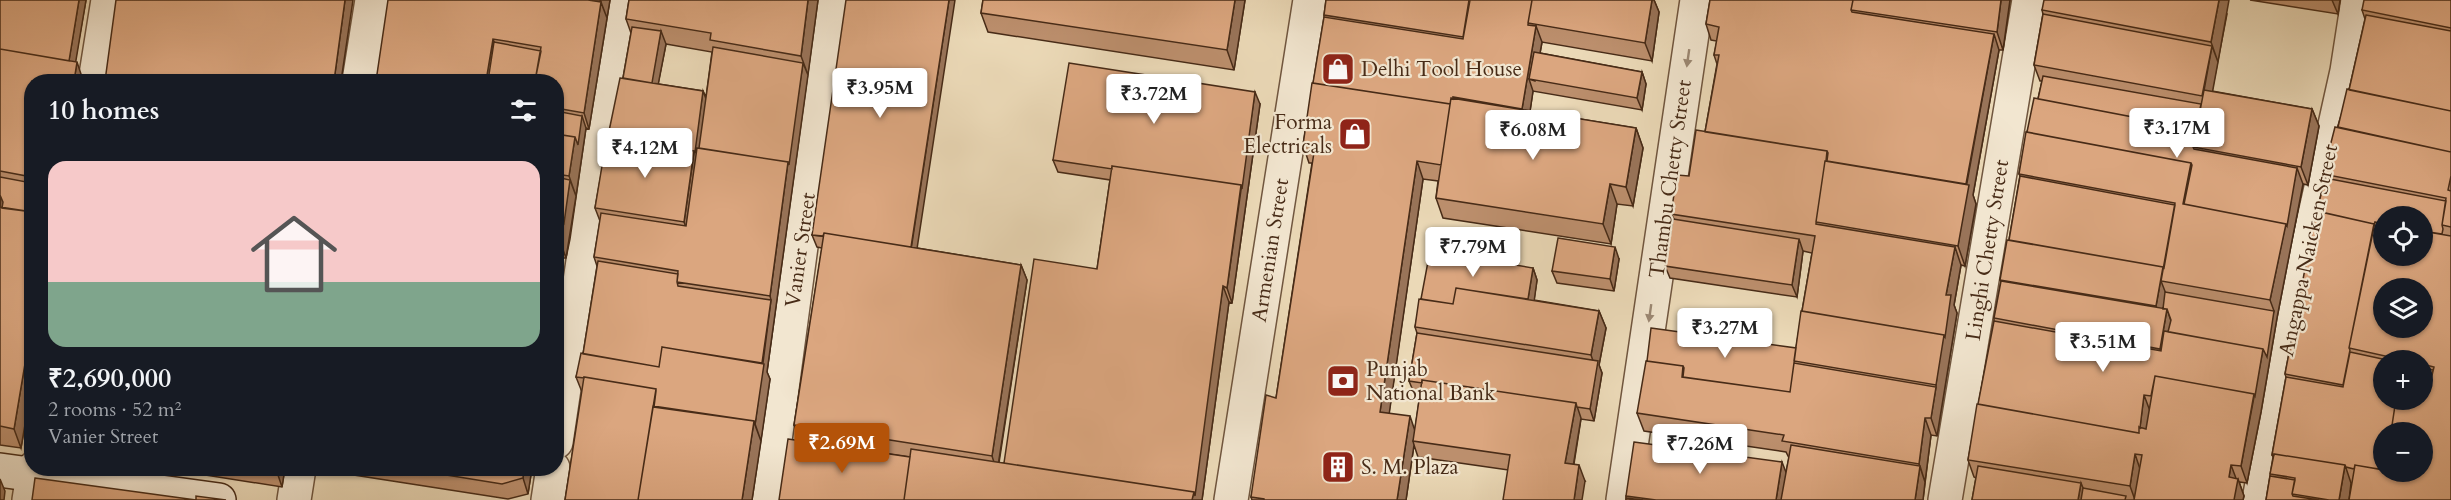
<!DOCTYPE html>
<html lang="en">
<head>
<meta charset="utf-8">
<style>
	body { margin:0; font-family:Cardo,serif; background:#242831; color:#f1f3f6; height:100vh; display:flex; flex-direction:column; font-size:22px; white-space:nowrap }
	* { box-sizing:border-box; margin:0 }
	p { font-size:20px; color:#9ea1a6 }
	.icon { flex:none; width:33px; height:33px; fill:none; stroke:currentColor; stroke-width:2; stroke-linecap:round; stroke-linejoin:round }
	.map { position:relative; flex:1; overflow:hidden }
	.side { position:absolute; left:24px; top:74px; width:540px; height:402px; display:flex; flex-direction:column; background:#171b24; border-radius:24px; box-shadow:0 2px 4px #0004 }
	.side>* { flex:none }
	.fabs { position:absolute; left:2373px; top:206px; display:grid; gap:12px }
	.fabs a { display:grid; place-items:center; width:60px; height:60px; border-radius:50%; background:#171b24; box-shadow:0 2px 4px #0004; font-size:30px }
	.price { position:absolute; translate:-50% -51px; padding:0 14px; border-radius:6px; background:#fff; color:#222; font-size:20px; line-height:39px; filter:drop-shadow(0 2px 3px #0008) }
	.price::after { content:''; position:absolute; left:50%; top:36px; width:18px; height:14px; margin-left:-9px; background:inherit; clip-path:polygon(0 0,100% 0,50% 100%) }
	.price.active { background:#b45309; color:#fff }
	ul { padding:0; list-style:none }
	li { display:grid; align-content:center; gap:12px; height:318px; padding:0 24px }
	li span { display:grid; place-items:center; height:186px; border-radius:18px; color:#555 }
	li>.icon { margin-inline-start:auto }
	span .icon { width:108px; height:108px; fill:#fffc; stroke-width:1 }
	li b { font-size:26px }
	h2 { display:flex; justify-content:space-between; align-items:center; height:72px; padding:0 24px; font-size:26px }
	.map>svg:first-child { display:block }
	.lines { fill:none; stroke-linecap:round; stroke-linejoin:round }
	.street-casing { stroke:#70563f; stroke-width:36 }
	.secondary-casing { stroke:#472b17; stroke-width:36 }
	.street { stroke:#f2e6d0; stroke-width:33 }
	.secondary { stroke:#f2e6d0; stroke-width:33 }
	.wall { fill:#bc8f6d; stroke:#472b17; stroke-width:1.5; fill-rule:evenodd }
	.shaded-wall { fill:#997459; stroke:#472b17; stroke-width:1.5 }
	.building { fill:#dba67f; stroke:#472b17; stroke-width:1.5; fill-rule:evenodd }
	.oneway { fill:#9c8874 }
	.labels { text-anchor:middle; stroke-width:4.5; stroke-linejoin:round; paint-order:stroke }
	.poi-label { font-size:21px; fill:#472b17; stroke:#f2e6d0; text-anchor:start }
	.street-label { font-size:21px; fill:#472b17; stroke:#f2e6d0 }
</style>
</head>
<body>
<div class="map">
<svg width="2451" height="500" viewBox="0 0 2451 500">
	<rect width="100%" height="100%" fill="#ebd9b7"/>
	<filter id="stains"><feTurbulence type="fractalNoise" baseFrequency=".00333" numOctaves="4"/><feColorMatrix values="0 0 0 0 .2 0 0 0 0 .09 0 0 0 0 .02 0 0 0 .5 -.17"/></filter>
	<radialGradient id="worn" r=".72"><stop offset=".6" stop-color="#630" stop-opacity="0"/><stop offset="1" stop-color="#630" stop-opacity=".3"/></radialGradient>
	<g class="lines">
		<defs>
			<path id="street" d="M 95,81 L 108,0
				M 359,81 L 372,0
				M 556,442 L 622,0
				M 29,500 L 34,468
				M 294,500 L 299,468
				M 548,500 L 553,468
				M 767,500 L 834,0
				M 1231,500 L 1310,0
				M 1623,500 L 1697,0
				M 1945,500 L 2029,0
				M 2259,500 L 2294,309 L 2347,71 L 2358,0"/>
			<path id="secondary" d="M 0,470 L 219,500"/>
		</defs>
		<use href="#street" class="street-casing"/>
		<use href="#secondary" class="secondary-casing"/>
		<use href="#street" class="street"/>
		<use href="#secondary" class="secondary"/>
	</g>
	<path class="wall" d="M 0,0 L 86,0 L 75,62 L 83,80 L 32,81 L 32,384 L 21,448 L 0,445 Z
		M 388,0 L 610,0 L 589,129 L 586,128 L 570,239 L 566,258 L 562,258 L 556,296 L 556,81 Z
		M 629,0 L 818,0 L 767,372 L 770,379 L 752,500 L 565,500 L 582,392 L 576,377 L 583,354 L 597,266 L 594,257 L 600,221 L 595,208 L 608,136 L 623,78 L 631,33 L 626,19 ZM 666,44 L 712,52 L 706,97 L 703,91 L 658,84 Z
		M 983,0 L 1245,0 L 1234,70 L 988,32 L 981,13 Z
		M 1326,0 L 1654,0 L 1659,12 L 1652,61 L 1542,42 L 1540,53 L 1642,72 L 1646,84 L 1642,110 L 1533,91 L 1530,111 L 1636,128 L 1643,148 L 1633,206 L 1617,204 L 1611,244 L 1443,218 L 1436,198 L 1438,181 L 1423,179 L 1389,413 L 1415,429 L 1420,394 L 1414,393 L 1409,381 L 1417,333 L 1415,327 L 1421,299 L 1533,268 L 1537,280 L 1534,300 L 1599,311 L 1606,328 L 1599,365 L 1602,373 L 1594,421 L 1581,419 L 1574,464 L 1585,481 L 1418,457 L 1414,445 L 1406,500 L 1252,500 L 1251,497 L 1276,398 L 1312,163 L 1309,163 L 1303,145 L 1324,17 L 1324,15 Z
		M 1710,0 L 2010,0 L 2003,50 L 1999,50 L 1973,195 L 1976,204 L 1965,266 L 1961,265 L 1954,305 L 1957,313 L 1937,436 L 1931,435 L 1923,500 L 1626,500 L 1626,496 L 1786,472 L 1789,458 L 1786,452 L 1644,431 L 1637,413 L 1796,348 L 1802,311 L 1812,253 L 1803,251 L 1797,297 L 1670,278 L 1665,266 L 1674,219 L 1671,214 L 1689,176 L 1705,132 L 1717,64 L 1714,55 L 1717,41 L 1711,40 L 1706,24 Z
		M 2250,0 L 2340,0 L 2338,14 Z
		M 2451,0 L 2451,500 L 2351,483 L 2349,500 L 2266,500 L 2273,457 L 2272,455 L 2286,377 L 2285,374 L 2317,211 L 2325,178 L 2323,174 L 2349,90 L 2365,19 L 2362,10 ZM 2384,360 L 2422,360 L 2422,399 Z
		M 2042,10 L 2227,14 L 2212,91 L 2312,109 L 2319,126 L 2308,185 L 2303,184 L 2277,318 L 2261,412 L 2247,483 L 2239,482 L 2244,496 L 2243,500 L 1972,500 L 1976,478 L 1974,477 L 1968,460 L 1994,321 L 1994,318 L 2001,281 L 2000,280 L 2009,240 L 2020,176 L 2019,174 L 2027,132 L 2038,99 L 2042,81 L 2040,81 L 2034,65 L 2043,14 Z
		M 1260,104 L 1232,303 L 1229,302 L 1202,500 L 800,441 L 794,425 L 822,248 L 817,247 L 812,235 L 917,248 L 1021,265 L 1027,280 L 999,463 L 1004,463 L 1097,269 L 1110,180 L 1058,172 L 1053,160 Z
		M 1619,259 L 1614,291 L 1557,283 L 1552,271 Z
		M 161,468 L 285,468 L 282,487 Z
		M 338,468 L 532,468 L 528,494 L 508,499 L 341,473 Z"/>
	<path class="shaded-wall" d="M 79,0 L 86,0 L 73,78 L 68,66 Z
		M 345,0 L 353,0 L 341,81 L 334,81 Z
		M 600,0 L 610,0 L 607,18 Z
		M 808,0 L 818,0 L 808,75 L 801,56 Z
		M 949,0 L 955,0 L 915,262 L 911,250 Z
		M 1235,0 L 1245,0 L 1234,70 L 1227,50 Z
		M 1652,0 L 1654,0 L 1659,12 L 1652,61 L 1645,43 Z
		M 2001,0 L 2010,0 L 2003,50 L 1997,32 Z
		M 2219,0 L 2229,0 L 2218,62 L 2211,42 Z
		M 2332,0 L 2340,0 L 2338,14 Z
		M 601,2 L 607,18 L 589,129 L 584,113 Z
		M 1536,26 L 1542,42 L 1535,81 L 1529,79 L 1533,91 L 1528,125 L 1522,109 Z
		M 661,31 L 666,44 L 655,101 L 650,89 Z
		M 1994,34 L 1999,50 L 1973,195 L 1976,204 L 1965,266 L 1958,246 L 1966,188 Z
		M 493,39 L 499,54 L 494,81 L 486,81 Z
		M 2212,46 L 2218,62 L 2202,149 L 2203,96 Z
		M 77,62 L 83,80 L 83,81 L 74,81 Z
		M 803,63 L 808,75 L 767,372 L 770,379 L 761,441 L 755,425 L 771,300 L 770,296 L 788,162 Z
		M 1642,72 L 1646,84 L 1642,110 L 1637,98 Z
		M 703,91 L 710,109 L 691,241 L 684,222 Z
		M 1255,92 L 1260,104 L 1232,303 L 1227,288 Z
		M 2312,109 L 2319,126 L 2308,185 L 2301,167 Z
		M 582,116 L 586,128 L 576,196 L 569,176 L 575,137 Z
		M 1636,128 L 1643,148 L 1633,206 L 1626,187 Z
		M 1417,161 L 1423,179 L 1387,429 L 1380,412 Z
		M 2297,168 L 2303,184 L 2277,318 L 2261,412 L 2247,483 L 2241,466 L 2263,349 L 2274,311 L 2270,300 Z
		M 570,180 L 576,196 L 566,258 L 560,241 Z
		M 1610,184 L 1617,204 L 1611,244 L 1603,224 Z
		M 1,195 L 8,215 L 0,212 Z
		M 1799,239 L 1803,251 L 1797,297 L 1792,285 Z
		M 556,241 L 562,258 L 556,296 Z
		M 1615,247 L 1619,259 L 1614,291 L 1610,279 Z
		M 1955,247 L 1961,265 L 1954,305 L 1957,313 L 1937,436 L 1931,418 L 1936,387 L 1936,385 L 1946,295 Z
		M 1021,265 L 1027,280 L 997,472 L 992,456 Z
		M 2163,267 L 2161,281 L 2168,299 L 2161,319 L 2156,306 Z
		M 1533,268 L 1537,280 L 1532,317 L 1527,305 Z
		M 1223,286 L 1229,302 L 1202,500 L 1192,500 Z
		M 2167,309 L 2173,327 L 2166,367 L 2160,349 Z
		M 1599,311 L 1606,328 L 1599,365 L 1602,373 L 1594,421 L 1590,409 L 1596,370 L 1591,355 Z
		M 32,322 L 32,384 L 21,448 L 14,429 Z
		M 2144,395 L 2150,411 L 2145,451 L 2139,435 Z
		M 1576,403 L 1581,418 L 1571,479 L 1565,463 Z
		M 1410,416 L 1416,434 L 1413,441 L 1414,445 L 1406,500 L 1397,500 Z
		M 1925,418 L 1931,435 L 1925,482 L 1919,464 Z
		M 754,421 L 761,441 L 752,500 L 742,500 Z
		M 2135,454 L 2141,472 L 2135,500 L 2130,486 Z
		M 1782,462 L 1789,480 L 1785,500 L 1776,500 Z
		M 1579,465 L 1585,481 L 1582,500 L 1574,500 Z
		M 2231,465 L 2237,481 L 2238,479 L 2244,496 L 2243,500 L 2234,500 L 2229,477 Z
		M 2345,465 L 2351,483 L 2349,500 L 2339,500 Z
		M 1920,466 L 1925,482 L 1923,500 L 1915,500 Z
		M 276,468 L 285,468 L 282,487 L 276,469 Z
		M 524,468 L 532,468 L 528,494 L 523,478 Z
		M 0,479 L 5,491 L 4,500 L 0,500 Z
		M 2081,483 L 2086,495 L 2085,500 L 2078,500 Z"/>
	<path class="building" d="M 0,0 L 79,0 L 69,61 L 0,49 Z
		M 116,0 L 345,0 L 334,81 L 105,81 Z
		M 388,0 L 588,0 L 601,2 L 584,113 L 556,108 L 556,81 L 535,81 L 541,47 L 493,39 L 486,81 L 376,81 Z
		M 629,0 L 808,0 L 801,56 L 710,40 L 711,33 L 626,19 Z
		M 846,0 L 949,0 L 911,247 L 824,233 L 823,236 L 812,235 Z
		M 983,0 L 1235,0 L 1227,50 L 981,13 Z
		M 1326,0 L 1469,0 L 1463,37 L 1324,15 Z
		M 1470,0 L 1532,0 L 1528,23 L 1528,25 L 1536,26 L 1522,109 L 1453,97 L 1453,99 L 1451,98 L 1450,104 L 1313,83 L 1324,17 L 1463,39 Z
		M 1532,0 L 1652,0 L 1645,43 L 1528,23 Z
		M 1710,0 L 1853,0 L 1851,10 L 1852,12 L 1994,34 L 1966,184 L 1827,161 L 1828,153 L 1827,151 L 1705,132 L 1719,55 L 1714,55 L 1719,27 L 1706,24 Z
		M 1853,0 L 2001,0 L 1997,32 L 1851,10 Z
		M 2044,0 L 2219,0 L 2211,42 L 2042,10 Z
		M 2364,0 L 2451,0 L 2451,28 L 2362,10 Z
		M 2043,14 L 2212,46 L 2202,96 L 2034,65 Z
		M 2366,15 L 2451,31 L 2451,111 L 2349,90 Z
		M 632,27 L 661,31 L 652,83 L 623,78 Z
		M 494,42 L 541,51 L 535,81 L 488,81 Z
		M 713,47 L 803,63 L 789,165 L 788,162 L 699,148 Z
		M 0,49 L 77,62 L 74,81 L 32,81 L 32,177 L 0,171 Z
		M 1534,52 L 1642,72 L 1637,98 L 1529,79 Z
		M 1069,63 L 1255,92 L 1242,189 L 1241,185 L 1112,166 L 1112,169 L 1053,160 Z
		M 2043,76 L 2201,104 L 2196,129 L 2038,99 Z
		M 620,78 L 703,91 L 695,152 L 694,151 L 608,136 Z
		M 1312,83 L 1450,104 L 1441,165 L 1417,161 L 1380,412 L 1410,416 L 1397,500 L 1264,500 L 1264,499 L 1251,497 L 1266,395 L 1276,398 L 1315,146 L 1303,145 Z
		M 2347,89 L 2451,111 L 2451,152 L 2338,127 Z
		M 2204,90 L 2312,109 L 2301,167 L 2193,147 Z
		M 1451,98 L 1636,128 L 1626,187 L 1610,184 L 1603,224 L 1436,198 Z
		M 2034,98 L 2196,129 L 2193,147 L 2194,149 L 2297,168 L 2287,226 L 2286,224 L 2184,204 L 2192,165 L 2191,163 L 2027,132 Z
		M 556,111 L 582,116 L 578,145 L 575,137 L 556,134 Z
		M 2335,127 L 2451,152 L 2451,176 L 2448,190 L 2451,191 L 2451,227 L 2442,225 L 2446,198 L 2323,174 Z
		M 1696,130 L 1827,151 L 1826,161 L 1825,161 L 1816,222 L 1816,224 L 1955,247 L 1946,295 L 1951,295 L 1945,337 L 1944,335 L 1802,311 L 1815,236 L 1671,214 L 1677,175 L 1689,176 Z
		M 2026,132 L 2191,163 L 2183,204 L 2286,224 L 2270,300 L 2161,281 L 2175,203 L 2019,174 Z
		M 556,134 L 575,137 L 569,176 L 556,174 Z
		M 607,136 L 694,151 L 684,222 L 595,208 Z
		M 697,148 L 788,162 L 770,296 L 677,282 L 678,271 L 594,257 L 601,213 L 686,226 Z
		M 1825,161 L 1969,185 L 1958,246 L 1816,222 Z
		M 1112,166 L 1241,185 L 1227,288 L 1223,286 L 1195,496 L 1194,492 L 1004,463 L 1034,259 L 1097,269 Z
		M 2020,176 L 2175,205 L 2164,268 L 2163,267 L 2009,240 Z
		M 0,177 L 32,183 L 32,212 L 2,208 L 3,202 L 0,195 Z
		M 556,177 L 570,180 L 564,223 L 563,221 L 556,220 Z
		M 2325,178 L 2446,201 L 2442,225 L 2443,229 L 2442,234 L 2422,231 L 2422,216 L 2384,216 L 2384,224 L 2375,222 L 2374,224 L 2317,211 Z
		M 0,207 L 32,212 L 32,322 L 14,429 L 0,426 Z
		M 2316,211 L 2374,224 L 2349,348 L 2350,350 L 2343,385 L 2285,374 Z
		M 1673,219 L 1799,239 L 1792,285 L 1665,266 Z
		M 556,220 L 563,221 L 560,241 L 556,240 Z
		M 2375,222 L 2384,224 L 2384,255 L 2422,255 L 2422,231 L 2451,236 L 2451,500 L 2349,500 L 2355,465 L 2384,470 L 2384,471 L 2422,471 L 2422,432 L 2391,432 L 2396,399 L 2422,399 L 2422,391 L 2428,392 L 2434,367 L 2422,364 L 2422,360 L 2403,360 L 2349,348 ZM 2384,288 L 2422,288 L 2422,327 L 2384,327 Z
		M 824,233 L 1021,265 L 992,456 L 794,425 Z
		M 1558,238 L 1615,247 L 1610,279 L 1552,271 Z
		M 2007,240 L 2163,267 L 2156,306 L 2000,280 Z
		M 1430,251 L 1533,268 L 1528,299 L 1456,288 L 1453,304 L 1421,299 Z
		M 598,261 L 678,274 L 677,282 L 678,286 L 771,300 L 762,363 L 662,347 L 659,367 L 583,354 Z
		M 2001,281 L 2167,309 L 2160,349 L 1994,318 Z
		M 1456,288 L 1599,311 L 1591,355 L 1415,327 L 1419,299 L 1453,304 Z
		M 2165,292 L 2274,311 L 2267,357 L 2263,349 L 2168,332 L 2171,320 L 2167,309 L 2163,309 Z
		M 1801,311 L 1944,335 L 1936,385 L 1794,361 Z
		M 1994,321 L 2161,351 L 2164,331 L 2263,349 L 2255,396 L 2254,394 L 2155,376 L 2151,396 L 2144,395 L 2140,428 L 2139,427 L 2139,433 L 1978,404 Z
		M 1651,328 L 1796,348 L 1790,392 L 1683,377 L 1684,368 L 1683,366 L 1647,361 Z
		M 1417,333 L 1598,361 L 1590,409 L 1577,407 L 1576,403 L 1422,380 L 1422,383 L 1409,381 Z
		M 662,347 L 764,364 L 755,425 L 754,421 L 654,407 L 656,391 L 656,389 L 584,377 L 584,378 L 576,377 L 581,353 L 659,367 Z
		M 2350,352 L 2387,360 L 2384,360 L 2384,399 L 2396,399 L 2391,432 L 2384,432 L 2384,470 L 2355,465 L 2354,469 L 2346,467 L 2345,465 L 2274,454 L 2274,455 L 2272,455 L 2286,377 L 2343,387 Z
		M 1646,361 L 1683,366 L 1682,377 L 1790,392 L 1794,363 L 1936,387 L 1931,418 L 1925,418 L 1919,464 L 1782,441 L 1784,435 L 1637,413 Z
		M 2422,368 L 2433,370 L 2428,392 L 2422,391 Z
		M 2155,376 L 2254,394 L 2241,466 L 2231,465 L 2229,477 L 2238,479 L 2234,500 L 2134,500 L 2142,455 L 2135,454 L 2130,486 L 1968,460 L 1977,404 L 2139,433 L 2139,427 L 2146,429 Z
		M 584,377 L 656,389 L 638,500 L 565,500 Z
		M 1422,380 L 1576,403 L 1565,463 L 1579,465 L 1574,500 L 1503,500 L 1510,455 L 1413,441 Z
		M 653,406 L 754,421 L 742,500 L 638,500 Z
		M 788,439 L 910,457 L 904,500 L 779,500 Z
		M 1634,442 L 1782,462 L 1776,500 L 1656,500 L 1626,496 Z
		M 1791,445 L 1920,466 L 1915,500 L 1781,500 Z
		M 911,449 L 1194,492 L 1192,500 L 904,500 Z
		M 2274,454 L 2345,465 L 2339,500 L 2329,500 L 2292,494 L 2295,478 L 2270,474 Z
		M 1978,466 L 2081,483 L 2078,500 L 1972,500 Z
		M 403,468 L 524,468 L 523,478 L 502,484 Z
		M 2270,476 L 2295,480 L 2292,494 L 2293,496 L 2319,500 L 2266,500 Z
		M 35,478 L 196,500 L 196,496 L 226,500 L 32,500 Z
		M 2083,488 L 2126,496 L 2125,500 L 2081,500 Z
		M 1626,498 L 1643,500 L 1626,500 Z"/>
	<defs><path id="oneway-solid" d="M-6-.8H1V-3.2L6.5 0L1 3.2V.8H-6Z" transform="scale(1.5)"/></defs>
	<g class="oneway">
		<use href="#oneway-solid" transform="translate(1688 58) rotate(98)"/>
		<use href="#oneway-solid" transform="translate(1650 313) rotate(98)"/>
	</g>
	<defs>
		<symbol id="shop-square" viewBox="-11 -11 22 22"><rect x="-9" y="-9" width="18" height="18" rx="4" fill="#8f2418" stroke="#f2e6d0"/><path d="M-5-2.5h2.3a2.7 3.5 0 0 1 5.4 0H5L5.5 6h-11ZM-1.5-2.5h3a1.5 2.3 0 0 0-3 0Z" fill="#fff"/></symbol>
		<symbol id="bank-square" viewBox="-11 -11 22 22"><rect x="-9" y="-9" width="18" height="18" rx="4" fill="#8f2418" stroke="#f2e6d0"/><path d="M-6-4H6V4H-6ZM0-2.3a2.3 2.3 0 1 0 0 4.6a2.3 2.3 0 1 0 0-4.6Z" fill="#fff"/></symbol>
		<symbol id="building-square" viewBox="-11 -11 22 22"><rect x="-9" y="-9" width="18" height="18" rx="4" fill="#8f2418" stroke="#f2e6d0"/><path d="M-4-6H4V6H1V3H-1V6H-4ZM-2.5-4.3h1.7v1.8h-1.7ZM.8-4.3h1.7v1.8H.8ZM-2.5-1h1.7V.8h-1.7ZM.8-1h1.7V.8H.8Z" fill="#fff"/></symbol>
	</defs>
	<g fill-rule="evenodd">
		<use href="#shop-square" x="1319" y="50" width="38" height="38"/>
		<use href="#shop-square" x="1336" y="115" width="38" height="38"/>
		<use href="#bank-square" x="1324" y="362" width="38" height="38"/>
		<use href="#building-square" x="1319" y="448" width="38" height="38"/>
	</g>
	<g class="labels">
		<g class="poi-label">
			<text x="1361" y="76">Delhi Tool House</text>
			<text x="1332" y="129" text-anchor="end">Forma<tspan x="1332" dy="24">Electricals</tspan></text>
			<text x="1366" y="376">Punjab<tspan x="1366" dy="24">National Bank</tspan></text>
			<text x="1361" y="474">S. M. Plaza</text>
		</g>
		<g class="street-label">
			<text transform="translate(1670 179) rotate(-82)" y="7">Thambu Chetty Street</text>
			<text transform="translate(800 250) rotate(-82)" y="7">Vanier Street</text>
			<text transform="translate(1270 250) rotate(-81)" y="7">Armenian Street</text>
			<text transform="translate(1987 250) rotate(-81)" y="7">Linghi Chetty Street</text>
			<text transform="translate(2308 250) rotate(-78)" y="7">Angappa Naicken Street</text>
		</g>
	</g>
	<rect width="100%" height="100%" filter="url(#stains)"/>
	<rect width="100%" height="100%" fill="url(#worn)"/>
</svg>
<div class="fabs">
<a><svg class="icon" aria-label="locate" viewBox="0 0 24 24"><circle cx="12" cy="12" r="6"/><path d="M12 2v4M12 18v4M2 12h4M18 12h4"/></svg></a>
<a><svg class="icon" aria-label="layers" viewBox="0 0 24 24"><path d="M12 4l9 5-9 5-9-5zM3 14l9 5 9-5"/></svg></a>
<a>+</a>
<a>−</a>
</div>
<b class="price" style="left:880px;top:119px">₹3.95M</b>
<b class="price" style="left:1154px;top:125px">₹3.72M</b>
<b class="price" style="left:2177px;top:159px">₹3.17M</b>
<b class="price" style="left:1533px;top:161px">₹6.08M</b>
<b class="price" style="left:645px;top:179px">₹4.12M</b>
<b class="price" style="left:1473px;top:278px">₹7.79M</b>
<b class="price" style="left:1725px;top:359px">₹3.27M</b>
<b class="price" style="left:2103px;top:373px">₹3.51M</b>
<b class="price active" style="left:842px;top:474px">₹2.69M</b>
<b class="price" style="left:1700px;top:475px">₹7.26M</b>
<section class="side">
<h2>10 homes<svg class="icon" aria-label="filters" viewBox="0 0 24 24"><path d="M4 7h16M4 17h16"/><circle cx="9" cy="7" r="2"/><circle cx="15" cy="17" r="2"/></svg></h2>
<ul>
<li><span style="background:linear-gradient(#f6c9c9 65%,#7fa58c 0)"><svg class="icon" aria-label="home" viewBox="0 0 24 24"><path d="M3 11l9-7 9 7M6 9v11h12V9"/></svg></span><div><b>₹2,690,000</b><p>2 rooms · 52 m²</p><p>Vanier Street</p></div></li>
</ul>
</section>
</div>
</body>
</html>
